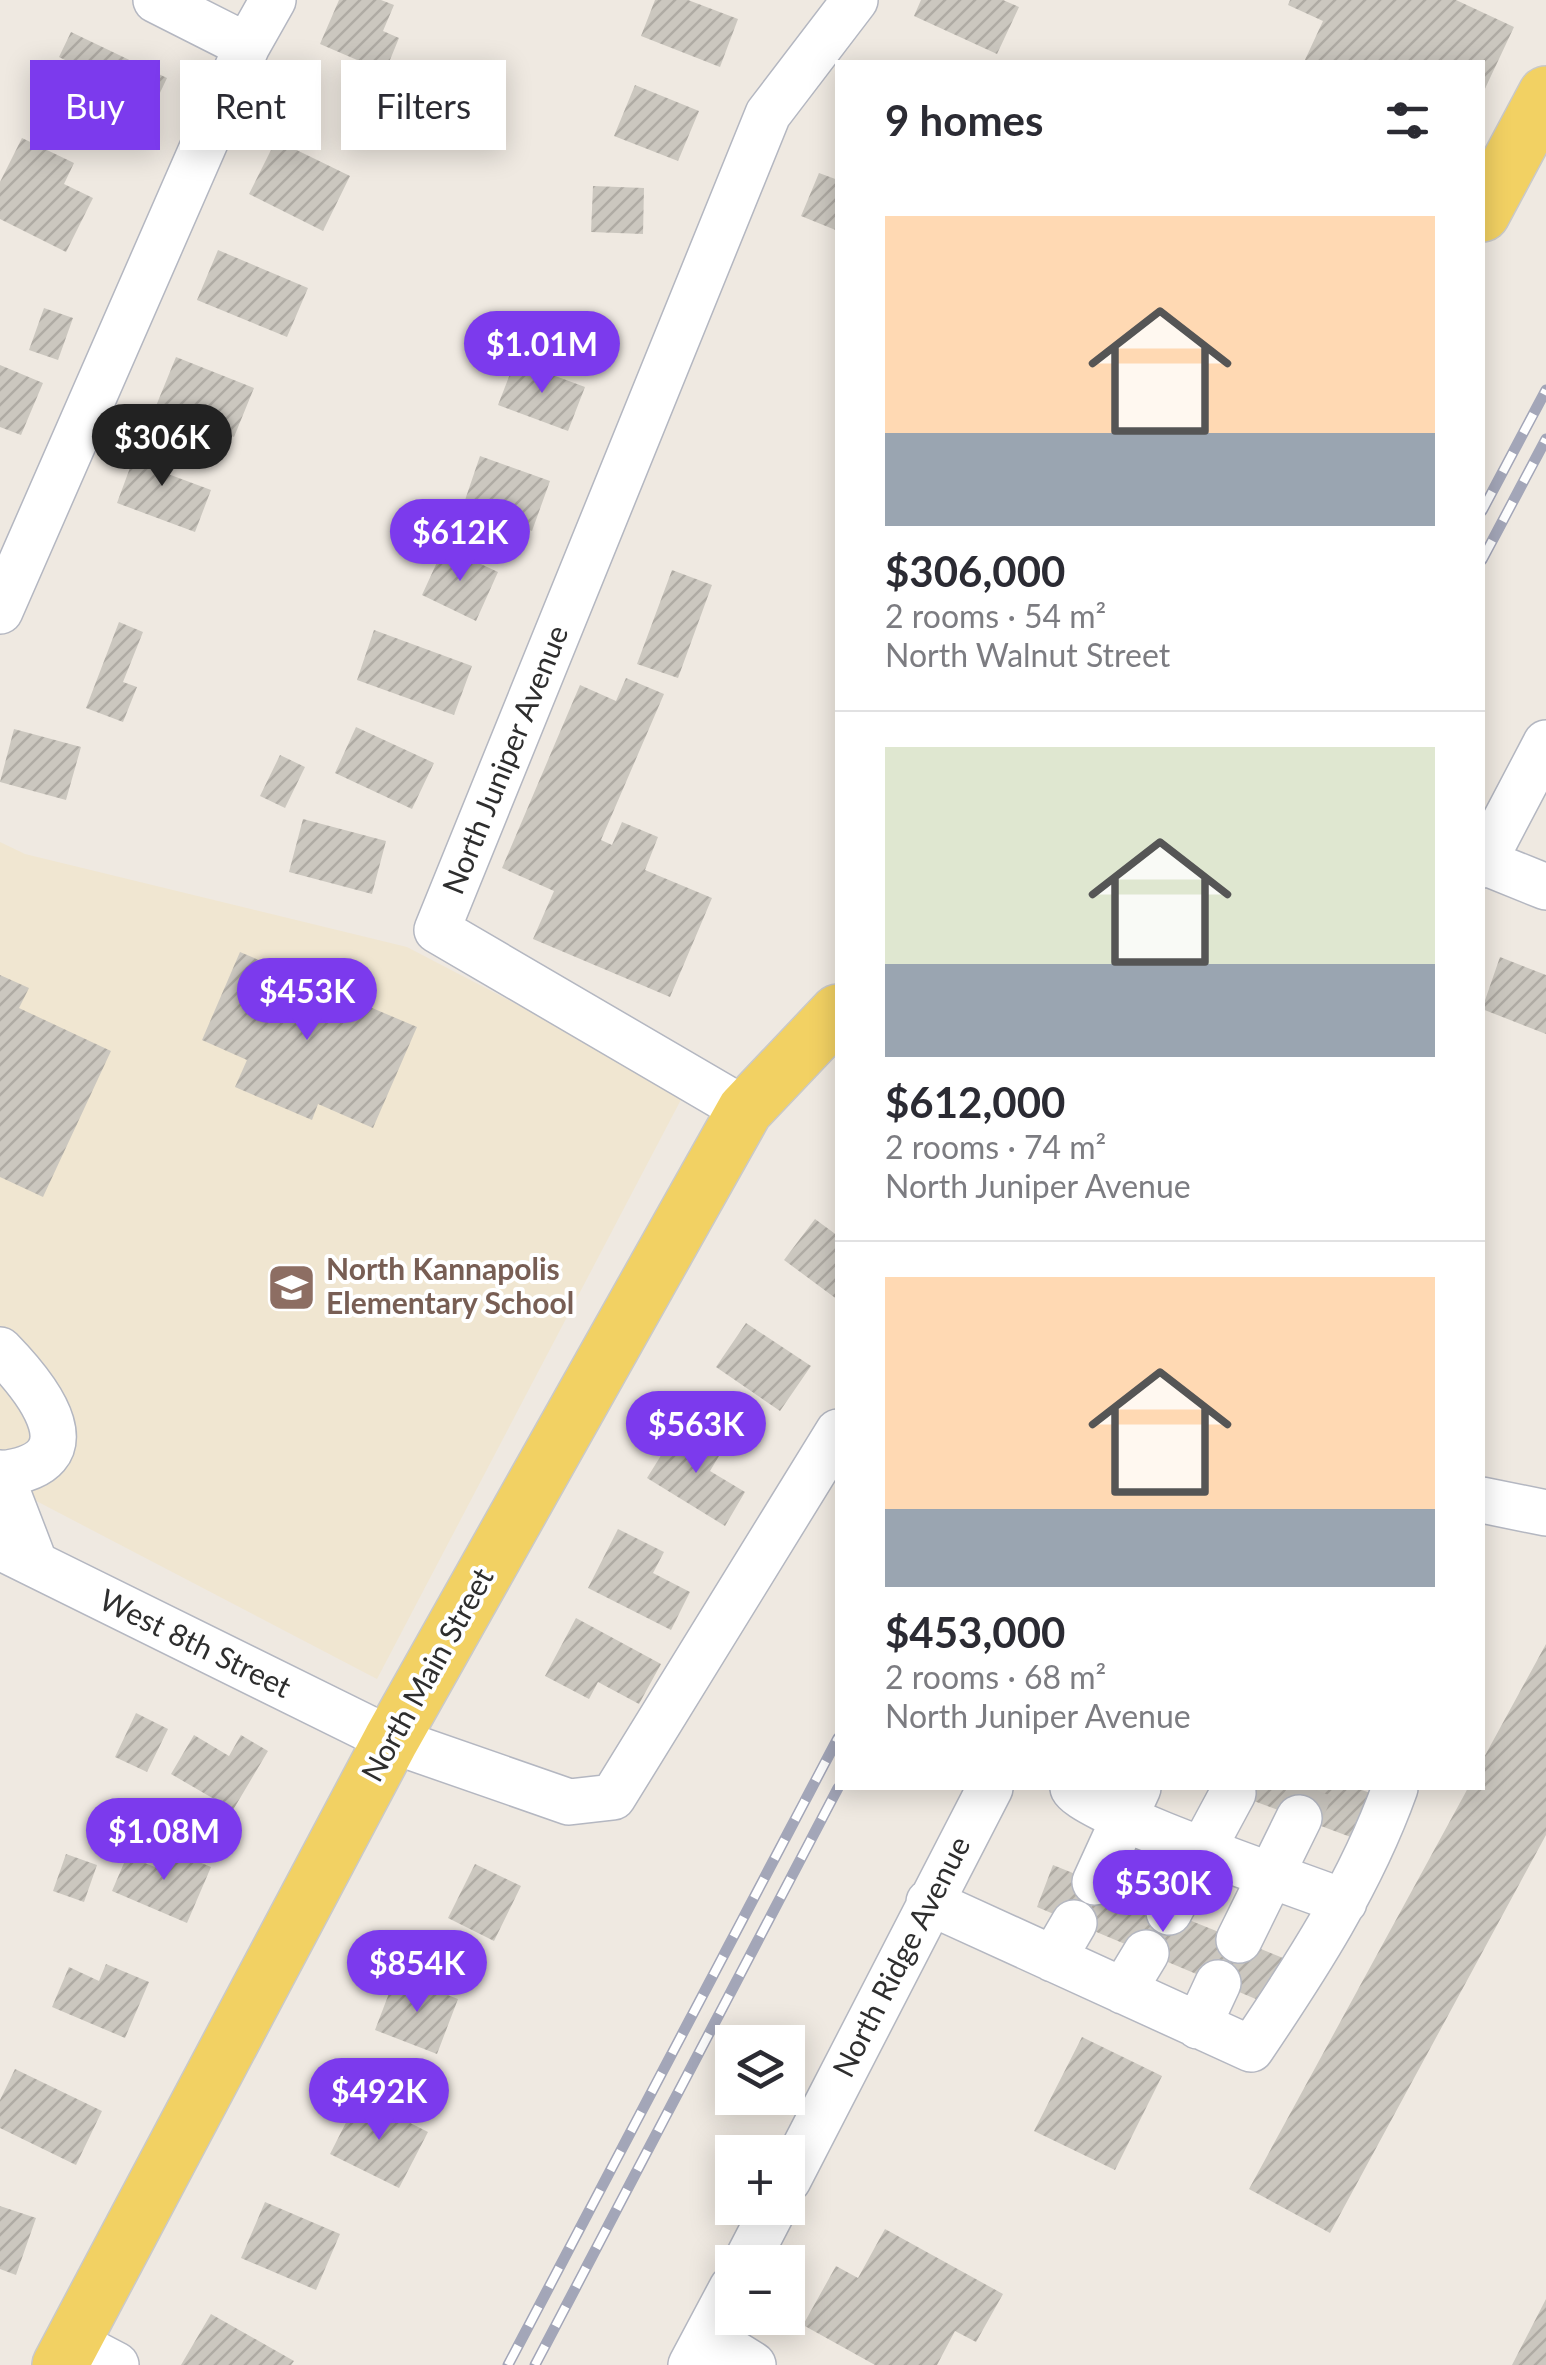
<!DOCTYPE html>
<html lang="en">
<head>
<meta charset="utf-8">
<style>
	body { margin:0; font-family:Lato,sans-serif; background:#f2f2f3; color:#2b2b33; height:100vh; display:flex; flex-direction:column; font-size:38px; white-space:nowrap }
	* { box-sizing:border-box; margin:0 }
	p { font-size:32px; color:#7c7c81 }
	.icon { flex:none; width:55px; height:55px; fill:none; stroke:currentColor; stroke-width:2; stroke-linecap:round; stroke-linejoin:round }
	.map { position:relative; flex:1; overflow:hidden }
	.details { position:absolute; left:835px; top:60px; width:650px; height:1730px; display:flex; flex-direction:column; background:#fff; border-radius:0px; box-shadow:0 5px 25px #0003 }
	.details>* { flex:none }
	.guide { position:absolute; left:30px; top:60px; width:655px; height:90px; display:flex; gap:20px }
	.buttons { position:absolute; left:715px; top:2025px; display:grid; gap:20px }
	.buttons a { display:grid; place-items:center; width:90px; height:90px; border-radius:0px; background:#fff; box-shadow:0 5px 25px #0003; font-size:50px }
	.price { position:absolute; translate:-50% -85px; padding:0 22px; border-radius:35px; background:#7c3aed; color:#fff; font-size:32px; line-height:65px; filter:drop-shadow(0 2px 5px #0008) }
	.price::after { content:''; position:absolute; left:50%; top:60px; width:30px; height:22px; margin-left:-15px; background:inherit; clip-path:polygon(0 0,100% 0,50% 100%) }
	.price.current { background:#222; color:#fff }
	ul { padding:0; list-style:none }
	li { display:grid; align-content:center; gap:20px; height:530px; padding:0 50px }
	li+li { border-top:2px solid #e1e1e2 }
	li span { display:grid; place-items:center; height:310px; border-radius:0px; color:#555 }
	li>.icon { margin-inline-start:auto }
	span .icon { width:180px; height:180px; fill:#fffc; stroke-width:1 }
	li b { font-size:42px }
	h2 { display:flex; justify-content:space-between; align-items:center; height:120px; padding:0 50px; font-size:42px }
	.chip { padding:0 35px; border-radius:0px; background:#fff; box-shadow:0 5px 25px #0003; font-size:35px; line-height:90px }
	.chip.current { background:#7c3aed; color:#fff }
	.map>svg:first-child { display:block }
	.education { fill:#f0e6d1 }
	.building { fill:url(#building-hatch) }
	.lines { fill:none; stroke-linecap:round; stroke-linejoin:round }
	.minor-tunnel { stroke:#c8c4bd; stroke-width:45; stroke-dasharray:45 22; stroke-linecap:butt }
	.minor-casing { stroke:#b4b7c1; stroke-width:48 }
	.major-casing { stroke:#c9c9c9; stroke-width:58 }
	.minor { stroke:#fff; stroke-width:45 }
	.major { stroke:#f2d163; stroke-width:55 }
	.rail-casing { stroke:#a3a6b8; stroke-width:11 }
	.rail { stroke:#fff; stroke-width:8; stroke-dasharray:22; stroke-linecap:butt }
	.labels { text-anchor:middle; stroke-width:8; stroke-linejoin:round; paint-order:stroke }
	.street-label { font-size:30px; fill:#2e2e2e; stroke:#fff }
	.education-label { font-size:30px; font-weight:bold; fill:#785e54; stroke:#fff; text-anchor:start }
</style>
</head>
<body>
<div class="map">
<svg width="1546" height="2365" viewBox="0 0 1546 2365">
	<defs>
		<pattern id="building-hatch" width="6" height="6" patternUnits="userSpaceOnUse" patternTransform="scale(2.5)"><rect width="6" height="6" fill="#cbc7bf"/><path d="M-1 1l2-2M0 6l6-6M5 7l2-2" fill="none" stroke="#afaba4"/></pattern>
	</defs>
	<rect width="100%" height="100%" fill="#efe9e1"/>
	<path class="education" d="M 0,842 L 25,854 L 407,947 L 685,1092 L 377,1679 L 0,1482 Z"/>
	<path class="building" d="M 339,0 L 381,0 L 394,5 L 383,31 L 399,38 L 385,72 L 320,44 Z
		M 655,0 L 688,0 L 738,19 L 720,67 L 641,36 Z
		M 921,0 L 1003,0 L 1019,7 L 997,54 L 914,16 Z
		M 1290,0 L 1456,0 L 1514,27 L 1482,95 L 1482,62 L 1304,62 L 1323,21 L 1288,5 Z
		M 71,32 L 167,78 L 139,137 L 54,96 L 69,62 L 59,57 Z
		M 635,85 L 699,111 L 678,161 L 614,136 Z
		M 22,138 L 74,163 L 64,184 L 93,198 L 66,252 L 0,219 L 0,182 Z
		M 276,140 L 350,176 L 323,231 L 249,194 Z
		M 819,173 L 838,180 L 838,231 L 801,216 Z
		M 593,186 L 644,188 L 643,234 L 591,232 Z
		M 218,250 L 308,288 L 287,337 L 197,300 Z
		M 44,308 L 73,318 L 58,360 L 29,350 Z
		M 176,357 L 254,388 L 234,437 L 156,406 Z
		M 515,361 L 585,387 L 568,431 L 498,405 Z
		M 0,365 L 43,383 L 21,435 L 0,427 Z
		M 141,438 L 176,452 L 168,474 L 211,490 L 195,532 L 117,503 Z
		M 480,456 L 550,481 L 532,531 L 463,506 Z
		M 444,547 L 498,572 L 476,621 L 422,595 Z
		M 672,570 L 712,585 L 678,678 L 637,664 Z
		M 119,622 L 143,632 L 123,682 L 137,687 L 123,722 L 86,708 Z
		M 374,630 L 472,666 L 454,715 L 357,680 Z
		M 626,678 L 664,694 L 601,840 L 612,845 L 622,822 L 658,837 L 645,870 L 712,898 L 670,997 L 533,939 L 554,891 L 502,868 L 580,685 L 616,701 Z
		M 356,727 L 434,763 L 412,809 L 335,773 Z
		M 14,729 L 81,747 L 66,800 L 0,782 Z
		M 280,755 L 305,767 L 285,808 L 260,796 Z
		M 303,819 L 386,841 L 372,894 L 289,872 Z
		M 240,952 L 417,1027 L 373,1128 L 318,1104 L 312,1120 L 235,1087 L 247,1060 L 202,1040 Z
		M 1500,957 L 1546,975 L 1546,1034 L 1482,1009 Z
		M 0,975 L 29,988 L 19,1008 L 111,1051 L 43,1197 L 0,1177 Z
		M 815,1219 L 838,1236 L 838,1300 L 784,1260 Z
		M 746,1323 L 811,1366 L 780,1411 L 716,1367 Z
		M 680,1425 L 722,1451 L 710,1471 L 745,1492 L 725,1526 L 647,1478 Z
		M 618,1529 L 664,1552 L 653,1573 L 690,1592 L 671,1630 L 588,1588 Z
		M 576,1618 L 661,1664 L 639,1704 L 598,1682 L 589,1699 L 545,1676 Z
		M 1546,1644 L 1546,1835 L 1330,2233 L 1249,2189 L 1468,1788 L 1482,1788 L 1482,1761 Z
		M 136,1713 L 168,1729 L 147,1772 L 115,1757 Z
		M 194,1735 L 229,1756 L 241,1735 L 268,1751 L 233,1810 L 171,1774 Z
		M 1219,1788 L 1356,1788 L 1379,1796 L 1364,1842 Z
		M 163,1847 L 211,1867 L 187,1923 L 112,1891 L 127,1856 L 155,1867 Z
		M 66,1854 L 97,1865 L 84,1902 L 53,1891 Z
		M 475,1864 L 521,1886 L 494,1941 L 448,1918 Z
		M 1053,1865 L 1288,1960 L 1270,2005 L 1037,1907 Z
		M 106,1964 L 149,1982 L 125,2038 L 52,2007 L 69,1967 L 99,1981 Z
		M 396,1975 L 458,1999 L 437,2054 L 375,2030 Z
		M 1082,2037 L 1162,2076 L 1115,2170 L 1034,2131 Z
		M 15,2069 L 102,2111 L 76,2165 L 0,2128 L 0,2100 Z
		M 359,2097 L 428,2132 L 399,2188 L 330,2154 Z
		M 265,2202 L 340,2234 L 316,2290 L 241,2258 Z
		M 0,2206 L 36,2218 L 16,2275 L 0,2269 Z
		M 885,2229 L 1003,2294 L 976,2342 L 955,2331 L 937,2365 L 875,2365 L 803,2325 L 836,2266 L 858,2278 Z
		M 1546,2299 L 1546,2365 L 1512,2365 Z
		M 211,2314 L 294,2361 L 291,2365 L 181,2365 Z"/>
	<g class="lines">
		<path class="minor-tunnel" d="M 1299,1818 L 1311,1788"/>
		<defs>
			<path id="minor" d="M 156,0 L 247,46
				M 0,611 L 247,46 L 273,0
				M 1484,862 L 1546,887
				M 1482,865 L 1546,743
				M 745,1110 L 437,930 L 768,114 L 855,0
				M 0,1350 C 39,1390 97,1463 0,1474
				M 0,1473 L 35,1564
				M 1482,1500 L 1546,1513
				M 0,1547 L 391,1740 L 569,1802 L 613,1797 L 838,1432
				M 1073,1788 C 1086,1813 1303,1886 1344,1902
				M 1095,1882 L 1138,1788
				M 929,1902 L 1251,2049 C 1307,1966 1361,1883 1395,1788
				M 1169,1912 L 1233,1793
				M 1239,1940 L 1299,1818
				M 1053,1959 L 1074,1923
				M 1123,1991 L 1146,1953
				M 1198,2026 L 1218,1983
				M 788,2180 L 990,1788
				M 746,2262 L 774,2208
				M 708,2337 L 753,2365
				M 72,2342 L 116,2365
				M 691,2365 L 732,2288"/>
			<path id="major" d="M 1482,214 L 1546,94
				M 60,2365 L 391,1740 L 745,1110 L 838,1012"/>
		</defs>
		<use href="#minor" class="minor-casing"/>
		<use href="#major" class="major-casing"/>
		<use href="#minor" class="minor"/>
		<use href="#major" class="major"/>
		<defs>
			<path id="rail" d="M 1482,511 L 1546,390
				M 1482,560 L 1546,439
				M 508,2365 L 838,1738
				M 535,2365 L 838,1788"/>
		</defs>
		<use href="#rail" class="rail-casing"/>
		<use href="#rail" class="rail"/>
	</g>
	<defs>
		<symbol id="school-square" viewBox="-11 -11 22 22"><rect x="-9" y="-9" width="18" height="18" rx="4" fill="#8d6e63" stroke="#fff"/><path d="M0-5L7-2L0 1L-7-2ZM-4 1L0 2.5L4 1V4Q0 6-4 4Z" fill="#fff"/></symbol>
	</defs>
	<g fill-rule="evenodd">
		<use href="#school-square" x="264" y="1260" width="55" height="55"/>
	</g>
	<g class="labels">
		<g class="street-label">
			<text transform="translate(506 760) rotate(-68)" y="10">North Juniper Avenue</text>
			<text transform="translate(195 1644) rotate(26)" y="10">West 8th Street</text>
			<text transform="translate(428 1675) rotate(-61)" y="10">North Main Street</text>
			<text transform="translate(902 1957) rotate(-63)" y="10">North Ridge Avenue</text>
		</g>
		<g class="education-label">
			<text x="326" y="1280">North Kannapolis<tspan x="326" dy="34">Elementary School</tspan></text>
		</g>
	</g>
</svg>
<div class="buttons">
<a><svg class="icon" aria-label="layers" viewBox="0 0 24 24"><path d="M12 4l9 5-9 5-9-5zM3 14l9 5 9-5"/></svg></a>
<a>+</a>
<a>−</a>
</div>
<b class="price" style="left:542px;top:396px">$1.01M</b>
<b class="price current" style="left:162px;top:489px">$306K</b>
<b class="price" style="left:460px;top:584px">$612K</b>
<b class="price" style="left:307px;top:1043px">$453K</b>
<b class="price" style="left:696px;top:1476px">$563K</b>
<b class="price" style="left:164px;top:1883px">$1.08M</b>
<b class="price" style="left:1163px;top:1935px">$530K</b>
<b class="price" style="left:417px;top:2015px">$854K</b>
<b class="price" style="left:379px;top:2143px">$492K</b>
<div class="guide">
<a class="chip current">Buy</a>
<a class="chip">Rent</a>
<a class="chip">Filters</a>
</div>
<section class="details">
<h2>9 homes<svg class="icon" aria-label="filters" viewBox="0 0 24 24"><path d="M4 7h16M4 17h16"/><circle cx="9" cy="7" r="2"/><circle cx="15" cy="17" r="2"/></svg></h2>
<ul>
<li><span style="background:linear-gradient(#ffd9b3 70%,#9aa5b1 0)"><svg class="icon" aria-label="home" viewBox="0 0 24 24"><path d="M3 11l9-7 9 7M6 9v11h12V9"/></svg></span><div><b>$306,000</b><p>2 rooms · 54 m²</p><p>North Walnut Street</p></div></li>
<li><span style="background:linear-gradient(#dfe7d0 70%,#9aa5b1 0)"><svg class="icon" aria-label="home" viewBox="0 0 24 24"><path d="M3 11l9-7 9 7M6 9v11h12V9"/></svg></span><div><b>$612,000</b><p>2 rooms · 74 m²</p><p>North Juniper Avenue</p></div></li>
<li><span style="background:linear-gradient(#ffd9b3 75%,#9aa5b1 0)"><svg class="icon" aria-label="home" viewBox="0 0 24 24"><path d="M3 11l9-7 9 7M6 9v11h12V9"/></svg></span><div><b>$453,000</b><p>2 rooms · 68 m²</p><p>North Juniper Avenue</p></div></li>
</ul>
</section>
</div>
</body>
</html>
